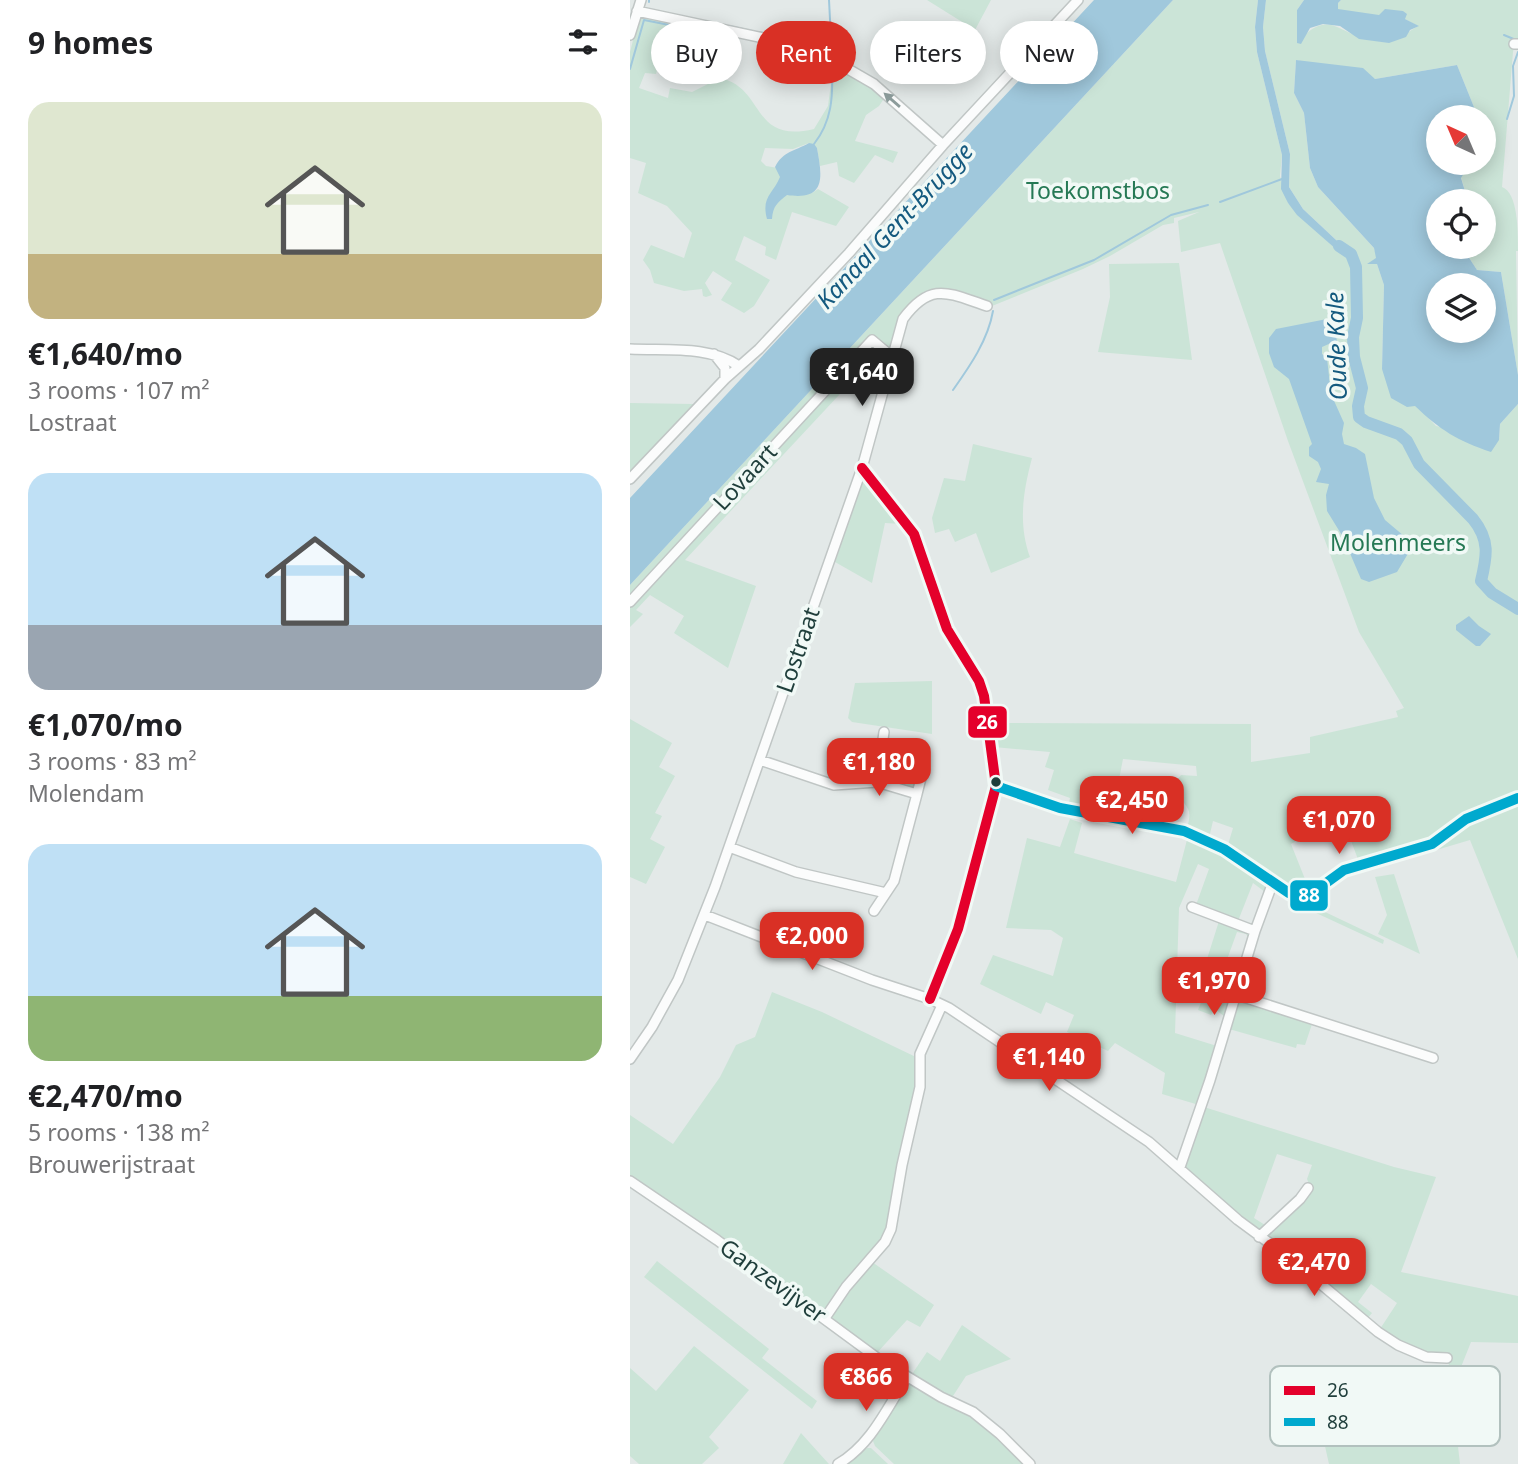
<!DOCTYPE html>
<html lang="en">
<head>
<meta charset="utf-8">
<style>
	body { margin:0; font-family:"Noto Sans",sans-serif; background:#f2f2f2; color:#202124; height:100vh; display:flex; flex-direction:column; font-size:26px; white-space:nowrap }
	* { box-sizing:border-box; margin:0 }
	p { font-size:23px; color:#757577 }
	.icon { flex:none; width:38px; height:38px; fill:none; stroke:currentColor; stroke-width:2; stroke-linecap:round; stroke-linejoin:round }
	.map { position:relative; flex:1; overflow:hidden }
	.side { display:flex; flex-direction:column; background:#fff; width:630px }
	.side>* { flex:none }
	.top-card { position:absolute; left:21px; top:21px; width:665px; height:63px; display:flex; gap:14px }
	.needle { width:46px; rotate:316deg }
	.fabs { position:absolute; left:796px; top:105px; display:grid; gap:14px }
	.fabs a { display:grid; place-items:center; width:70px; height:70px; border-radius:50%; background:#fff; box-shadow:0 4px 18px #0003; font-size:35px }
	.price { position:absolute; translate:-50% -60px; padding:0 16px; border-radius:14px; background:#d93025; color:#fff; font-size:23px; line-height:46px; filter:drop-shadow(0 2px 4px #0008) }
	.price::after { content:''; position:absolute; left:50%; top:42px; width:21px; height:16px; margin-left:-10px; background:inherit; clip-path:polygon(0 0,100% 0,50% 100%) }
	.price.selected { background:#222; color:#fff }
	ul { padding:0; list-style:none }
	li { display:grid; align-content:center; gap:14px; height:371px; padding:0 28px }
	li span { display:grid; place-items:center; height:217px; border-radius:21px; color:#555 }
	li>.icon { margin-inline-start:auto }
	span .icon { width:126px; height:126px; fill:#fffc; stroke-width:1 }
	li b { font-size:30px }
	h2 { display:flex; justify-content:space-between; align-items:center; height:84px; padding:0 28px; font-size:30px }
	.tag { padding:0 24px; border-radius:32px; background:#fff; box-shadow:0 4px 18px #0003; font-size:24px; line-height:63px }
	.tag.selected { background:#d93025; color:#fff }
	main { display:flex; flex:1; min-height:0 }
	.map>svg:first-child { display:block }
	.green { fill:#cbe4d7; fill-rule:evenodd }
	.water { fill:#a0c8dc; fill-rule:evenodd }
	.lines { fill:none; stroke-linecap:round; stroke-linejoin:round }
	.stream { stroke:#a0c8dc; stroke-width:2 }
	.river { stroke:#a0c8dc; stroke-width:12 }
	.minor-casing { stroke:#c0c6c5; stroke-width:12 }
	.minor { stroke:#fbfcfc; stroke-width:9 }
	.bus-1-casing { stroke:#f1f9f6; stroke-width:16 }
	.bus-2-casing { stroke:#f1f9f6; stroke-width:16 }
	.bus-1 { stroke:#e4002b; stroke-width:10 }
	.bus-2 { stroke:#00a9ce; stroke-width:10 }
	.oneway { fill:#8d9d9c }
	.bus-dot { fill:#1f3e3b; stroke:#f1f9f6; stroke-width:2.5 }
	.labels { text-anchor:middle; stroke-width:7; stroke-linejoin:round; paint-order:stroke }
	.park-label { font-size:23px; fill:#267955; stroke:#f1f9f6 }
	.street-label { font-size:23px; fill:#1f3e3b; stroke:#f1f9f6 }
	.water-label { font-size:24px; font-style:italic; fill:#145a7f; stroke:#f1f9f6 }
	.key { fill:#f1f9f6; stroke:#b2c1be; stroke-width:2 }
	.key-label { font-size:19px; fill:#1f3e3b }
	.line-badge { stroke:#f1f9f6; stroke-width:2.5 }
	.badge-label { font-size:19px; text-anchor:middle; font-weight:bold; fill:#fff }
</style>
</head>
<body>
<main>
<section class="side">
<h2>9 homes<svg class="icon" aria-label="filters" viewBox="0 0 24 24"><path d="M4 7h16M4 17h16"/><circle cx="9" cy="7" r="2"/><circle cx="15" cy="17" r="2"/></svg></h2>
<ul>
<li><span style="background:linear-gradient(#dfe7d0 70%,#c2b280 0)"><svg class="icon" aria-label="home" viewBox="0 0 24 24"><path d="M3 11l9-7 9 7M6 9v11h12V9"/></svg></span><div><b>€1,640/mo</b><p>3 rooms · 107 m²</p><p>Lostraat</p></div></li>
<li><span style="background:linear-gradient(#bfe0f5 70%,#9aa5b1 0)"><svg class="icon" aria-label="home" viewBox="0 0 24 24"><path d="M3 11l9-7 9 7M6 9v11h12V9"/></svg></span><div><b>€1,070/mo</b><p>3 rooms · 83 m²</p><p>Molendam</p></div></li>
<li><span style="background:linear-gradient(#bfe0f5 70%,#8fb573 0)"><svg class="icon" aria-label="home" viewBox="0 0 24 24"><path d="M3 11l9-7 9 7M6 9v11h12V9"/></svg></span><div><b>€2,470/mo</b><p>5 rooms · 138 m²</p><p>Brouwerijstraat</p></div></li>
</ul>
</section>
<div class="map">
<svg width="888" height="1464" viewBox="0 0 888 1464">
	<rect width="100%" height="100%" fill="#e3e9e8"/>
	<path class="green" d="M 297,0 L 361,0 L 345,30 Z
		M 543,0 L 628,0 L 625,27 L 627,52 L 652,155 L 650,176 L 658,203 L 707,250 L 720,253 L 673,209 L 659,187 L 660,154 L 635,51 L 633,27 L 636,0 L 674,0 L 667,10 L 667,43 C 700,5 709,37 744,40 C 749,41 756,43 760,42 C 769,39 781,30 788,26 L 775,19 L 714,11 L 708,9 L 708,3 L 711,0 L 888,0 L 888,42 L 885,42 L 883,52 L 872,187 C 888,193 888,230 888,251 L 886,251 L 888,375 L 871,272 L 847,270 L 832,247 L 854,247 L 854,201 L 838,201 L 831,177 L 840,163 L 854,163 L 854,117 L 848,117 L 827,65 L 745,79 L 666,60 L 664,93 L 674,113 L 680,168 L 688,187 L 744,248 L 747,258 L 738,264 L 747,264 L 754,285 L 752,369 L 806,426 L 869,440 L 870,424 L 888,404 L 888,795 L 802,841 L 729,862 L 714,822 L 682,832 L 661,844 L 675,879 L 679,878 L 684,890 L 678,895 L 669,896 L 597,848 L 603,828 L 583,821 L 579,838 L 557,828 C 564,804 554,810 549,792 C 548,788 548,784 547,780 L 551,775 L 567,776 L 566,766 L 493,759 L 482,815 L 438,807 L 440,798 L 418,790 L 424,770 L 415,767 L 420,752 L 364,747 L 361,723 L 621,724 L 621,762 L 680,753 L 680,737 L 768,717 L 766,711 L 774,708 L 729,632 L 658,441 L 590,243 L 551,252 L 548,221 L 569,212 L 544,218 L 544,223 L 533,225 L 480,256 L 453,269 L 362,306 L 361,309 L 313,291 L 279,311 L 261,356 L 251,350 L 55,560 L 126,586 L 98,668 L 44,633 L 54,616 L 20,595 L 6,610 L 13,614 L 0,627 L 0,585 ZM 791,463 C 812,482 860,523 860,552 C 860,563 855,574 856,584 L 846,576 L 855,553 L 847,530 L 787,467 Z
		M 18,15 L 39,21 L 26,74 L 15,73 L 9,88 L 38,98 L 40,88 L 62,92 L 90,78 C 136,88 120,144 184,129 L 198,106 L 201,83 C 182,74 171,74 151,80 L 148,77 L 148,43 L 222,72 L 255,97 L 249,106 L 236,115 L 225,141 L 268,152 L 263,163 L 245,155 L 224,183 L 209,176 L 207,162 L 190,166 L 187,148 L 179,143 L 163,149 L 135,148 L 131,161 L 136,166 L 160,170 L 182,193 L 188,189 L 219,207 L 206,226 L 162,212 L 146,260 L 135,255 L 136,247 L 114,236 L 105,260 L 140,280 L 124,306 L 114,313 L 91,300 L 102,283 L 83,271 L 75,283 L 82,295 L 76,297 L 73,296 L 72,289 L 54,291 L 24,283 L 20,270 L 13,260 L 21,245 L 54,258 L 62,233 L 37,206 L 8,193 L 16,163 L 0,158 L 0,52 L 8,21 Z
		M 549,263 L 562,360 L 468,352 L 480,297 L 479,264 Z
		M 0,403 L 64,404 L 0,472 Z
		M 343,444 L 402,458 C 393,492 388,524 400,557 L 361,573 L 346,533 L 325,542 L 319,529 L 305,533 L 302,518 L 314,478 L 335,481 Z
		M 233,480 L 237,480 L 272,524 L 255,523 L 242,583 L 205,562 Z
		M 302,681 L 302,734 L 222,722 L 218,718 L 225,683 Z
		M 0,719 L 42,743 L 29,767 L 45,776 L 25,813 L 32,816 L 20,839 L 35,847 L 16,884 L 0,877 Z
		M 254,768 L 289,775 L 286,787 L 282,788 C 275,781 261,779 252,780 L 250,777 Z
		M 888,802 L 888,959 L 840,840 L 766,862 L 766,859 L 813,844 L 842,822 Z
		M 440,819 L 452,823 L 444,853 L 546,882 L 558,836 L 639,883 L 635,892 L 623,883 L 608,921 L 566,905 L 579,869 L 568,864 L 549,908 L 545,1033 L 587,1046 L 595,1017 L 585,1009 L 581,1015 L 568,1010 L 580,980 L 599,988 L 604,979 L 606,980 L 618,937 L 616,934 L 607,932 L 595,965 L 577,959 L 589,921 L 622,935 L 569,1105 L 532,1094 L 535,1073 L 485,1043 L 478,1051 L 437,1032 L 444,1015 L 416,1002 L 411,1014 L 350,984 L 363,955 L 423,976 L 433,938 L 421,930 L 376,928 L 397,838 L 430,847 Z
		M 764,874 L 790,954 L 748,934 L 757,915 L 745,877 Z
		M 674,902 L 754,940 L 753,944 L 671,906 Z
		M 142,992 L 192,1012 L 288,1058 L 290,1079 L 256,1234 L 195,1314 L 0,1177 L 0,1115 L 43,1144 L 90,1077 L 106,1045 L 125,1037 Z
		M 615,1000 L 683,1021 L 675,1045 L 667,1044 L 666,1048 L 599,1029 C 602,1018 603,1003 615,1000 Z
		M 574,1107 L 764,1167 L 806,1177 L 771,1272 L 888,1296 L 888,1343 L 841,1342 L 831,1367 L 821,1367 L 816,1361 L 770,1343 L 750,1329 L 767,1303 L 741,1284 L 728,1302 L 742,1313 L 737,1319 L 635,1236 L 681,1189 L 677,1179 L 682,1165 L 647,1154 L 624,1218 L 635,1225 L 629,1232 L 554,1168 Z
		M 27,1261 L 139,1349 L 132,1358 L 187,1401 L 182,1409 L 14,1277 Z
		M 242,1262 L 304,1305 L 290,1327 L 277,1320 L 245,1355 L 201,1317 L 211,1299 Z
		M 332,1325 L 381,1359 L 336,1376 L 321,1399 L 280,1377 L 297,1352 L 310,1361 Z
		M 64,1346 L 119,1390 L 79,1437 L 89,1448 L 72,1464 L 9,1464 L 0,1456 L 0,1368 L 26,1391 Z
		M 281,1384 L 349,1420 L 396,1464 L 264,1464 L 245,1446 L 243,1441 L 275,1386 Z
		M 690,1396 L 729,1407 L 728,1413 L 781,1414 L 825,1420 L 830,1464 L 699,1464 L 690,1424 L 681,1419 Z
		M 171,1433 L 198,1463 L 199,1464 L 153,1464 Z
		M 237,1448 L 241,1448 L 258,1464 L 214,1464 Z"/>
	<path class="water" d="M 464,0 L 543,0 L 0,585 L 0,498 Z
		M 628,0 L 636,0 L 633,27 L 635,51 L 660,154 L 659,187 L 673,209 L 721,254 L 707,250 L 667,215 L 658,203 L 651,189 L 652,155 L 627,52 L 625,27 Z
		M 674,0 L 711,0 L 708,3 L 708,9 L 749,15 L 755,9 L 773,11 L 777,14 L 775,19 L 789,26 L 780,30 L 776,37 L 759,43 L 729,39 L 710,26 L 693,24 L 680,28 L 671,44 L 667,43 L 667,10 Z
		M 666,60 L 733,68 L 745,79 L 827,65 L 848,117 L 808,117 L 808,163 L 840,163 L 831,178 L 838,201 L 808,201 L 808,247 L 832,247 L 847,270 L 871,272 L 888,375 L 888,404 L 870,424 L 869,440 L 861,452 C 828,441 810,430 785,406 L 777,407 L 761,398 L 752,369 L 754,285 L 747,264 L 737,264 L 746,258 L 744,248 L 688,187 L 680,168 L 674,113 L 664,93 ZM 808,285 L 854,285 L 854,331 L 808,331 Z
		M 179,143 L 184,144 L 187,148 C 192,176 197,201 157,195 C 147,203 143,206 142,219 L 137,219 C 131,197 143,194 150,177 L 145,167 C 153,151 165,151 179,143 Z
		M 702,318 L 707,341 L 704,354 L 701,351 L 701,343 L 692,347 L 692,354 L 697,358 L 701,394 L 714,423 L 712,434 L 714,444 L 726,448 L 735,454 L 744,498 L 755,520 L 774,536 L 779,552 L 767,572 L 739,582 L 731,579 L 713,537 L 697,511 L 696,495 L 699,484 L 686,482 L 691,469 L 688,462 L 679,456 L 679,447 L 682,444 L 659,379 L 644,367 L 639,353 L 639,338 L 646,329 Z
		M 839,616 L 849,626 L 861,634 L 850,646 L 846,646 L 826,630 L 826,625 Z"/>
	<g class="lines">
		<path class="stream" d="M 199,0 L 202,58
			M 19,2 L 19,0
			M 99,26 L 122,31
			M 129,32 L 141,35
			M 874,35 L 886,40
			M 0,69 L 14,20 L 95,36 L 97,43
			M 156,72 L 185,67 L 202,70
			M 877,119 L 884,96 L 883,66 L 888,52
			M 184,144 C 202,121 203,97 202,69
			M 590,202 L 652,179
			M 364,300 L 464,260 L 541,215 L 578,205
			M 323,390 C 340,366 358,340 363,311"/>
		<path class="river" d="M 709,246 L 721,254 L 726,267 L 727,318 L 723,337 L 724,357 L 732,388 L 728,406 L 729,417 L 736,422 L 769,434 L 777,441 L 789,464 L 843,519 C 860,540 857,556 851,581 L 862,593 L 888,609"/>
		<defs>
			<path id="minor" d="M 7,11 L 147,41 L 180,56 L 218,69 L 244,84 L 313,145
				M 0,35 L 11,0
				M 884,44 L 888,44
				M 0,349 C 36,351 78,345 109,366
				M 84,354 L 95,368 L 95,379
				M 232,468 L 284,534 L 317,629 L 349,681 L 354,696 L 366,786 L 328,929 L 300,999
				M 0,479 L 95,379 L 129,349 L 219,253 L 313,145 L 448,0
				M 0,602 L 242,340 L 261,356
				M 130,760 L 204,785 L 247,782 L 287,794 L 264,881 L 244,911
				M 250,764 L 286,770 L 292,774 L 287,794
				M 247,782 L 254,732
				M 366,786 L 430,808 L 554,831 L 594,849 L 659,893 L 674,899 L 714,870 L 802,844 L 836,819 L 888,798
				M 99,847 L 166,872 L 256,893
				M 562,907 L 625,931
				M 75,915 L 242,980 L 300,999 L 319,1008 L 519,1142 L 608,1220 L 661,1259 L 748,1332 L 768,1345 L 796,1357 L 817,1358
				M 607,995 L 803,1058
				M 0,1059 L 22,1027 L 48,980 L 85,887 L 232,468 L 273,319 C 301,281 318,293 357,306
				M 550,1167 L 580,1080 L 625,931 L 643,882
				M 0,1181 L 87,1240 L 250,1360 L 311,1397 L 343,1412 L 370,1434 L 400,1464
				M 629,1237 L 670,1199 L 678,1188
				M 195,1318 L 216,1287 L 255,1242 L 261,1229 L 272,1165 L 290,1087 L 290,1054 L 312,1005
				M 208,1464 C 241,1445 257,1408 277,1377"/>
		</defs>
		<use href="#minor" class="minor-casing"/>
		<use href="#minor" class="minor"/>
		<defs>
			<path id="bus-1" d="M 232,468 L 284,534 L 317,629 L 349,681 L 354,696 L 366,786 L 328,929 L 300,999"/>
			<path id="bus-2" d="M 366,786 L 430,808 L 554,831 L 594,849 L 659,893 L 674,899 L 714,870 L 802,844 L 836,819 L 888,798"/>
		</defs>
		<use href="#bus-1" class="bus-1-casing"/>
		<use href="#bus-2" class="bus-2-casing"/>
		<use href="#bus-1" class="bus-1"/>
		<use href="#bus-2" class="bus-2"/>
	</g>
	<defs><path id="oneway-solid" d="M-6-.8H1V-3.2L6.5 0L1 3.2V.8H-6Z" transform="scale(1.75)"/></defs>
	<use class="oneway" href="#oneway-solid" transform="translate(262 100) rotate(-139)"/>
	<circle class="bus-dot" cx="366" cy="782" r="6"/>
	<g class="labels">
		<g class="park-label">
			<text x="468" y="199">Toekomstbos</text>
			<text x="768" y="551">Molenmeers</text>
		</g>
		<g class="street-label">
			<text transform="translate(115 477) rotate(-47)" y="8">Lovaart</text>
			<text transform="translate(168 650) rotate(-71)" y="8">Lostraat</text>
			<text transform="translate(143 1281) rotate(36)" y="8">Ganzevijver</text>
		</g>
		<g class="water-label">
			<text transform="translate(265 226) rotate(-47)" y="8">Kanaal Gent-Brugge</text>
			<text transform="translate(707 346) rotate(-92)" y="8">Oude Kale</text>
		</g>
	</g>
	<rect x="640" y="1366" width="230" height="80" rx="10" class="key"/>
	<rect x="654" y="1386" width="31" height="9" fill="#e4002b"/>
	<rect x="654" y="1418" width="31" height="8" fill="#00a9ce"/>
	<g class="key-label">
		<text x="697" y="1397">26</text>
		<text x="697" y="1429">88</text>
	</g>
	<g class="line-badge">
		<rect x="337" y="705" width="41" height="34" rx="7" fill="#e4002b"/>
		<rect x="659" y="879" width="40" height="33" rx="7" fill="#00a9ce"/>
	</g>
	<g class="badge-label">
		<text x="357" y="729">26</text>
		<text x="679" y="902">88</text>
	</g>
</svg>
<div class="fabs">
<a><svg class="needle" viewBox="-14 -14 28 28"><path d="M0-13l5 13h-10z" fill="#e53935"/><path d="M0 13l5-13h-10z" fill="#757577"/></svg></a>
<a><svg class="icon" aria-label="locate" viewBox="0 0 24 24"><circle cx="12" cy="12" r="6"/><path d="M12 2v4M12 18v4M2 12h4M18 12h4"/></svg></a>
<a><svg class="icon" aria-label="layers" viewBox="0 0 24 24"><path d="M12 4l9 5-9 5-9-5zM3 14l9 5 9-5"/></svg></a>
</div>
<b class="price selected" style="left:232px;top:408px">€1,640</b>
<b class="price" style="left:249px;top:798px">€1,180</b>
<b class="price" style="left:502px;top:836px">€2,450</b>
<b class="price" style="left:709px;top:856px">€1,070</b>
<b class="price" style="left:182px;top:972px">€2,000</b>
<b class="price" style="left:584px;top:1017px">€1,970</b>
<b class="price" style="left:419px;top:1093px">€1,140</b>
<b class="price" style="left:684px;top:1298px">€2,470</b>
<b class="price" style="left:236px;top:1413px">€866</b>
<div class="top-card">
<a class="tag">Buy</a>
<a class="tag selected">Rent</a>
<a class="tag">Filters</a>
<a class="tag">New</a>
</div>
</div>
</main>
</body>
</html>
